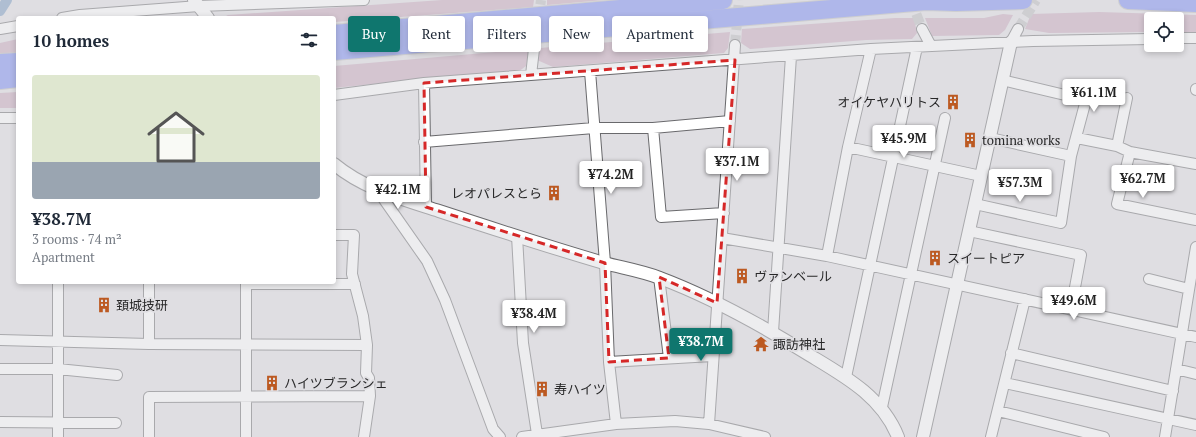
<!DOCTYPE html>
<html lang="en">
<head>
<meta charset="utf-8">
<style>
	body { margin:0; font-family:"PT Serif","Noto Sans JP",serif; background:#f6f6f7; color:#1f2937; height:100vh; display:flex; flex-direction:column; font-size:15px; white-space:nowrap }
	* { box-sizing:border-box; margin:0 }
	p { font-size:13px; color:#747a83 }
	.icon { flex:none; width:22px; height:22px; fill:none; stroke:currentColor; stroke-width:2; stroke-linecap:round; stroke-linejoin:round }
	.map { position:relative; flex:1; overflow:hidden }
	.side { position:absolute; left:16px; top:16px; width:320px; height:268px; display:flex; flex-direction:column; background:#fff; border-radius:4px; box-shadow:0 2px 6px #0003 }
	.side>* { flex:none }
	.hud { position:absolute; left:348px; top:16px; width:380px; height:36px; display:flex; gap:8px }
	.tools { position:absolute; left:1144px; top:12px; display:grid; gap:8px }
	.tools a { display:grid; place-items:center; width:40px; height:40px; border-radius:4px; background:#fff; box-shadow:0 2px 6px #0003; font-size:20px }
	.price { position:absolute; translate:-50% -34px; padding:0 9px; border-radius:4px; background:#fff; color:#222; font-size:13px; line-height:26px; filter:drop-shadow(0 1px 2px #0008) }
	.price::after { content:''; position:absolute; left:50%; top:24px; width:12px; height:9px; margin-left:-6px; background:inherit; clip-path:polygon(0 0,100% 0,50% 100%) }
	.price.current { background:#0f766e; color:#fff }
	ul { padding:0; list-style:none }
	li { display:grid; align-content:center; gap:8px; height:212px; padding:0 16px }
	li span { display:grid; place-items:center; height:124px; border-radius:4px; color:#555 }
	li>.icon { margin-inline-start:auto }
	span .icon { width:72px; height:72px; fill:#fffc; stroke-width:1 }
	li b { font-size:17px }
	h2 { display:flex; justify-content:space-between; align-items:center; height:48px; padding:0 16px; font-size:17px }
	.tag { padding:0 14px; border-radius:4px; background:#fff; box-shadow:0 2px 6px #0003; font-size:14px; line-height:36px }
	.tag.current { background:#0f766e; color:#fff }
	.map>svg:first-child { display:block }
	.green { fill:#c7a6bb }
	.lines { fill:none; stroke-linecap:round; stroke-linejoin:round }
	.canal { stroke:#7698bf; stroke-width:10 }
	.minor-tunnel { stroke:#bababd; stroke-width:10; stroke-dasharray:10 5; stroke-linecap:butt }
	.minor-casing { stroke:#69696c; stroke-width:12 }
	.tertiary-casing { stroke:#69696c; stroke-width:14 }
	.motorway-casing { stroke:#bababb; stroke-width:20 }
	.minor { stroke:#fff; stroke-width:10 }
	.tertiary { stroke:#fff; stroke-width:12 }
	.motorway { stroke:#7688f3; stroke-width:18 }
	.marked { fill:none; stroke:#d62828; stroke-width:3; stroke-dasharray:8 5; stroke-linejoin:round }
	.labels { text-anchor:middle; stroke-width:3.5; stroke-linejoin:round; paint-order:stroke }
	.poi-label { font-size:13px; fill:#282829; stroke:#dfdee2; text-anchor:start }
</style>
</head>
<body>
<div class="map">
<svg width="1196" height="437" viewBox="0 0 1196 437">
	<rect width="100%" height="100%" fill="#dfdee2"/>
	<path class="green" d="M 442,0 L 534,0 L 533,7 L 334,22 L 334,18 L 222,18 L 228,15 Z
		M 547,0 L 604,0 L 547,5 Z
		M 1099,12 L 1196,15 L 1196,32 L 1177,32 L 1177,19 L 1151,19 L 1151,32 L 1049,33 L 1025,29 L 1031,14 Z
		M 1003,14 L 1013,15 L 1005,30 L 999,35 L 932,36 L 925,18 L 984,18 Z
		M 895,18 L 914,18 L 917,33 L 912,39 L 866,40 L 750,49 L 741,43 L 742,29 Z
		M 730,32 L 728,48 L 724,53 L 553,67 L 537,60 L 540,48 Z
		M 18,39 L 18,54 L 0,56 L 0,43 Z
		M 529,49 L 526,66 L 518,72 L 412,80 L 334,88 L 334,66 Z
		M 18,92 L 18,108 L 0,108 L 0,93 Z"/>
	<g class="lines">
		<path class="canal" d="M 0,11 L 7,0"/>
		<path class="minor-tunnel" d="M 911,0 L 922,29
			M 1018,29 L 1036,0
			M 735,45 L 739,0
			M 534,49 L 541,0"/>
		<defs>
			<path id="minor" d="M 62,18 L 80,15 L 199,6 L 364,0
				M 0,29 L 18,26
				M 922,29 L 931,46
				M 1177,38 L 1196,38
				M 1011,42 L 1018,29
				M 590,71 L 605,263 L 609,362 L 616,424
				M 531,75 L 534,49
				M 424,83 L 426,207
				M 1196,89 L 1196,90
				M 334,95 L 424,83 L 871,49 L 1033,41 L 1151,39
				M 0,118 L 18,118
				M 653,128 L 661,217 L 724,213
				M 990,138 L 1071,156
				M 1077,138 L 1117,146 L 1130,152 L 1196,164
				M 424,142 L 594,128 L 653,128 L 730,121
				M 1117,146 L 1127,98
				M 848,147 L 981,176
				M 1130,152 L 1117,204 L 1196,220
				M 378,191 L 427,261 L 445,300 L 493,429 L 500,437
				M 975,204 L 1061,223 L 1071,156 L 1086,100 L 1002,80
				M 969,231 L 1081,255 L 1071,309
				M 334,235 L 354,235 L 352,274 L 363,316 L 367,345 L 366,373 L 369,378 L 370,396 L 364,437
				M 517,236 L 523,343 L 537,434
				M 722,238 L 827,256 L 1196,337
				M 827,256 L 848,147 L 871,49
				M 659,277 L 669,358
				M 1149,279 L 1189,289
				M 149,282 L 149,344
				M 246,284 L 355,284
				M 773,332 L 791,56
				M 0,340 L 149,344 L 367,345
				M 1011,353 L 1173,391
				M 609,362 L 712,356
				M 0,369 L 58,369 L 117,375
				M 1176,369 L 1196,374
				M 846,377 L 917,47
				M 1005,383 L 1196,425
				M 882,407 L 945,118
				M 998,411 L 1104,437
				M 0,422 L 116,423
				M 709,424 L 735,45
				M 58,437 L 58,282
				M 149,437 L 149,397 L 370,396
				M 246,437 L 246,282
				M 522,437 L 616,424 L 675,421 L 709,424 L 765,437
				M 991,437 L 1025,299
				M 1165,437 L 1196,247"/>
			<path id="tertiary" d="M 194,0 L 208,18
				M 334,164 C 364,189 402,199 439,211 C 494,229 549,247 604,263 C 623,268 642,271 660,278 C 713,298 763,326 811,356 C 846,377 882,397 898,437
				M 923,437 L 1011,42"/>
			<path id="motorway" d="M 1128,0 L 1196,3
				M 926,1 L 956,2 L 1023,0
				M 334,34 L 723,0
				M 334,51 L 938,0
				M 0,63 L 18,62
				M 0,80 L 18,78"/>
		</defs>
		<use href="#minor" class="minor-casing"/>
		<use href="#tertiary" class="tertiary-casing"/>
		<use href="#motorway" class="motorway-casing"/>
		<use href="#minor" class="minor"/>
		<use href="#tertiary" class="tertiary"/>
		<use href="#motorway" class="motorway"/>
	</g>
	<path d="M0 0H1196V437H0ZM 735,60 L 717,303 L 659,277 L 669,358 L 609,362 L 605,263 L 426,207 L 424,83 Z" fill="#dfdee2" fill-opacity=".55" fill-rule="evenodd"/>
	<path class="marked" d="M 735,60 L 717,303 L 659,277 L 669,358 L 609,362 L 605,263 L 426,207 L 424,83 Z"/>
	<defs>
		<symbol id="building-bare" viewBox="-9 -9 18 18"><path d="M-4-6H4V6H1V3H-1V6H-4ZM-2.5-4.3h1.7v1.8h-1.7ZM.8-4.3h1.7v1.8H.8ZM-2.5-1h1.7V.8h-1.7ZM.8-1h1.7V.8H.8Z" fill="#bc5921" stroke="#dfdee2" stroke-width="2.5" paint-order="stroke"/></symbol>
		<symbol id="temple-bare" viewBox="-9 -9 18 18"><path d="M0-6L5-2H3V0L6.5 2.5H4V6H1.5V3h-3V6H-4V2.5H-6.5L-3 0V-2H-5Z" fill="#bc5921" stroke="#dfdee2" stroke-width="2.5" paint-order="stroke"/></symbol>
	</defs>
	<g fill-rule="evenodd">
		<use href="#building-bare" x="942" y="91" width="22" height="22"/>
		<use href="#building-bare" x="959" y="129" width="22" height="22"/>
		<use href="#building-bare" x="543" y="182" width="22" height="22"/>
		<use href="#building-bare" x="924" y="247" width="22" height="22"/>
		<use href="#building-bare" x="731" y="265" width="22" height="22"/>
		<use href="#building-bare" x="93" y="294" width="22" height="22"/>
		<use href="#temple-bare" x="750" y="333" width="22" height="22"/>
		<use href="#building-bare" x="261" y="372" width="22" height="22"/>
		<use href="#building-bare" x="531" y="378" width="22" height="22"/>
	</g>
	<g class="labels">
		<g class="poi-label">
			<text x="941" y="107" text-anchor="end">オイケヤハリトス</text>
			<text x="982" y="145">tomina works</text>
			<text x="542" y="198" text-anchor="end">レオパレスとら</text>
			<text x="947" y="263">スイートピア</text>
			<text x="754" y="281">ヴァンベール</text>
			<text x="116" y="310">頚城技研</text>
			<text x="773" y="349">諏訪神社</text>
			<text x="284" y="388">ハイツブランシェ</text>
			<text x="554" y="394">寿ハイツ</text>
		</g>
	</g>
</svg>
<div class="tools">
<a><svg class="icon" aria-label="locate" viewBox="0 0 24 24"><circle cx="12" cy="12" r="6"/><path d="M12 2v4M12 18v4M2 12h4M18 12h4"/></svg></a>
</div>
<b class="price" style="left:1094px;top:113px">¥61.1M</b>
<b class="price" style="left:904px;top:159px">¥45.9M</b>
<b class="price" style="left:737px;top:182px">¥37.1M</b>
<b class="price" style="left:611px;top:195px">¥74.2M</b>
<b class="price" style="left:1143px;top:199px">¥62.7M</b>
<b class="price" style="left:1020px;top:203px">¥57.3M</b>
<b class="price" style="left:398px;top:210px">¥42.1M</b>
<b class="price" style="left:1074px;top:321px">¥49.6M</b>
<b class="price" style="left:534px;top:334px">¥38.4M</b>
<b class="price current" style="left:701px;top:362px">¥38.7M</b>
<div class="hud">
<a class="tag current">Buy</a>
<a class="tag">Rent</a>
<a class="tag">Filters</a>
<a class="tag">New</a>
<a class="tag">Apartment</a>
</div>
<section class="side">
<h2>10 homes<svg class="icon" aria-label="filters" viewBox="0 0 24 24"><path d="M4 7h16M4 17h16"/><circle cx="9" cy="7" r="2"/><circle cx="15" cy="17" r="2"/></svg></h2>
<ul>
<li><span style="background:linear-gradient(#dfe7d0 70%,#9aa5b1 0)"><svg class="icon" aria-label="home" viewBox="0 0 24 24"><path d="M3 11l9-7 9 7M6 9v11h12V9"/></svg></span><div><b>¥38.7M</b><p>3 rooms · 74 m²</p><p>Apartment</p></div></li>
</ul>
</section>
</div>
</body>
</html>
